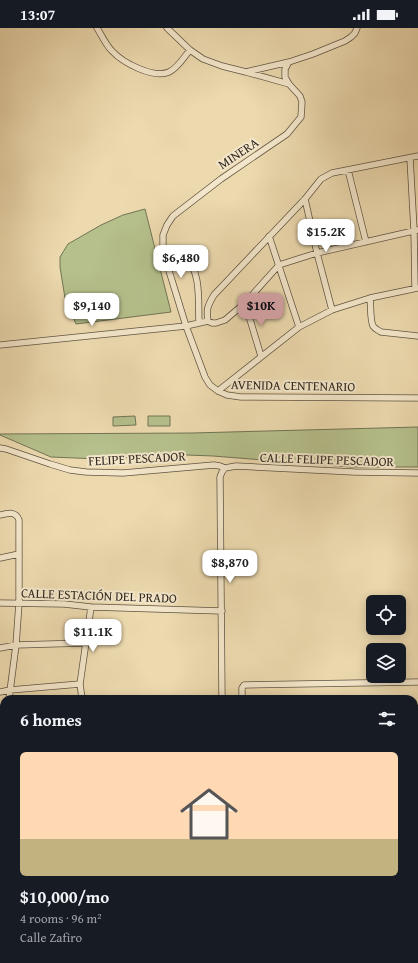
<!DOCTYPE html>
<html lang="en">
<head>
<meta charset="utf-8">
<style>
	body { margin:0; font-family:"Gentium Book Plus",serif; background:#242831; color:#f1f3f6; height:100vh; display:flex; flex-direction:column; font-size:15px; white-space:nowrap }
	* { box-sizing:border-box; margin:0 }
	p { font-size:13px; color:#9ea1a6 }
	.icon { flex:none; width:22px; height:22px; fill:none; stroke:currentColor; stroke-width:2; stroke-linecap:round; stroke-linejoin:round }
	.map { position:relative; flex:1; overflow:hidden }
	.side { position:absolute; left:0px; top:667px; width:418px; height:268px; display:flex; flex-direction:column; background:#171b24; border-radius:12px 12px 0 0; box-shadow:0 2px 10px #0003 }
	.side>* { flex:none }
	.controls { position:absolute; left:366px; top:567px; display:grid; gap:8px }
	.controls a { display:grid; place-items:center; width:40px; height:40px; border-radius:6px; background:#171b24; box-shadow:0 2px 10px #0003; font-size:20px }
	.price { position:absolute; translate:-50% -34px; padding:0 9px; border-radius:8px; background:#fff; color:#222; font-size:13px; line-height:26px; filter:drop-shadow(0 1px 2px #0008) }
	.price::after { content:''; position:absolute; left:50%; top:24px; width:12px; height:9px; margin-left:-6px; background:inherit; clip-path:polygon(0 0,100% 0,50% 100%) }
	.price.current { background:#c59692; color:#111 }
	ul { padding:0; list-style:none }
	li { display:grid; align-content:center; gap:8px; height:212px; padding:0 20px }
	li+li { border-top:1px solid #363941 }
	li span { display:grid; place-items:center; height:124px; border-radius:6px; color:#555 }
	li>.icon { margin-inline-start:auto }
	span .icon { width:72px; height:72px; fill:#fffc; stroke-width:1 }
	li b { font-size:17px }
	h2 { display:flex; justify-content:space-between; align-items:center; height:48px; padding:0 20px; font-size:17px }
	.status { display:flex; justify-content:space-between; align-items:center; height:28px; padding:0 20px; background:#171b24; direction:ltr }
	.status svg { height:11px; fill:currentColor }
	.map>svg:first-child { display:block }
	.green { fill:#b5c08c; stroke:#737456 }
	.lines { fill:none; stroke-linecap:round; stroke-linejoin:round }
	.minor-casing { stroke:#605443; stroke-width:7 }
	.minor { stroke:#f3e6ca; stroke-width:5.5 }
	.labels { text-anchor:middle; stroke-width:4; stroke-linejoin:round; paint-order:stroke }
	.street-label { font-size:13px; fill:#31281f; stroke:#f3e6ca }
</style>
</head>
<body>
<div class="status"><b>13:07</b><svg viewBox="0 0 49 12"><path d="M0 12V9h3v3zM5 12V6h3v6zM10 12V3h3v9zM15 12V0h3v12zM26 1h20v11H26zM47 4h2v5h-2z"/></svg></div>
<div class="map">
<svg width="418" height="935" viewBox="0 0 418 935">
	<rect width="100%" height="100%" fill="#ecd9ae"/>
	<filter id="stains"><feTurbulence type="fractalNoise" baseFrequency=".005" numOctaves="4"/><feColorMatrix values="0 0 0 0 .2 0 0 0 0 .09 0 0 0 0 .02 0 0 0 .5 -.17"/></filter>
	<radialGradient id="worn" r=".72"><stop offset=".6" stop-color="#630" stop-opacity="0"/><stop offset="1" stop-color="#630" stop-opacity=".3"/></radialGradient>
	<path class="green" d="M 145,181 L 171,284 L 76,296 L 65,270 L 60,239 L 60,229 L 68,216 L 101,197 L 123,187 Z
		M 135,388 L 136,397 L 113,398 L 113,389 Z
		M 148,388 L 170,388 L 170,398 L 148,398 Z
		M 418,399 L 418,439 L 351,439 L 213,428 L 187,427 L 99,431 L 51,429 L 0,407 L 0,406 L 192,405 Z"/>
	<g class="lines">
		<defs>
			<path id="minor" d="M 97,0 C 102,8 106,17 112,23 C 123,35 154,51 169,44 C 178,40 184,29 190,22
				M 167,0 L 190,22 L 203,31 L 222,38 L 246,44 L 289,56
				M 357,0 L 355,5 L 351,9 L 345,13 L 313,26 L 289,34 L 285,41 L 285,49 L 289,56 L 300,68 L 302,74 L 301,89 L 287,106 L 221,151 L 173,188 L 167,197 L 163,207 L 163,222 L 166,233 L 186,298 L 205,349 L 210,357 L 218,363 L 227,367 L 241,369 L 418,370
				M 246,44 L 289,34
				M 410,130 L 414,202 L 415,260
				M 348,142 L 366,214
				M 305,171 L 317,225 L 332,282
				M 269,208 L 299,299
				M 163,222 C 170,223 178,224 184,229 C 202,241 198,276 199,295
				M 370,270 C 371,278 370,292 373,298 C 375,301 378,302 381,304 L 418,308
				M 245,275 L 261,328
				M 208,293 C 206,281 208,277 214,267 L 305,171 L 321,151 L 332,145 L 418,128
				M 0,317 L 186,298 L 208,293 L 212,295 L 216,295 L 225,292 L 245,275 L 279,237 L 317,225 L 418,202
				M 218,363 L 299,299 L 332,282 L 370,270 L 418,260
				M 0,420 L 6,421 L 50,436 L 70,442 L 86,444 L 123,445 L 214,437 L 220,438 L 225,440
				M 0,487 C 8,485 16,483 19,492 L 19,575 L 16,617 L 9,671
				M 0,530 L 19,526
				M 0,575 L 64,576 L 91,579 L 222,583
				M 0,620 L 16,617 L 85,615
				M 0,664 L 10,662 L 80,656
				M 82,671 L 80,656 L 91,579
				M 222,671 L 220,449 L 222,444 L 225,440 L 236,438 L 354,444 L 418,445
				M 242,671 L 242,660 L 244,657 L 418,654
				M 414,697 L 418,697
				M 0,708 L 4,708
				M 414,743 L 418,743
				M 2,755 L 4,733
				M 0,812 L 4,810
				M 414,818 L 418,820
				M 0,834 L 4,833
				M 0,876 L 4,876
				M 414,880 L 416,862 L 418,853
				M 414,896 L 418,895
				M 109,931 L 109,935
				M 135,931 L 135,935
				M 281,931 L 281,935
				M 309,931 L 309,935
				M 24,935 L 24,931
				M 54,935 L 54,931
				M 79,935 L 79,931
				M 164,935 L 164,931
				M 192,935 L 192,931
				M 222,935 L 222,931
				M 253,935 L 253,931
				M 339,935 L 339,931
				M 367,935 L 367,931
				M 390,935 L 390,931
				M 411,935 L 411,931"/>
		</defs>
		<use href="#minor" class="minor-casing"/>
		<use href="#minor" class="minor"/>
	</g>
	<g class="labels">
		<g class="street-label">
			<text transform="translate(238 125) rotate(-34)" y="5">MINERA</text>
			<text transform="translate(293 357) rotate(1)" y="5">AVENIDA CENTENARIO</text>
			<text transform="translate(137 430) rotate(-3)" y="5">FELIPE PESCADOR</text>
			<text transform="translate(327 431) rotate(2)" y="5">CALLE FELIPE PESCADOR</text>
			<text transform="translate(99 567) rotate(2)" y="5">CALLE ESTACIÓN DEL PRADO</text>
		</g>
	</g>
	<rect width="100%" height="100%" filter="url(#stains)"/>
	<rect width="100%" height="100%" fill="url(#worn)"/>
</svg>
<div class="controls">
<a><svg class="icon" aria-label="locate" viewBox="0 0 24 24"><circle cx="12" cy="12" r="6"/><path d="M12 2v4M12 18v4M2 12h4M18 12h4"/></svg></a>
<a><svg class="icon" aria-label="layers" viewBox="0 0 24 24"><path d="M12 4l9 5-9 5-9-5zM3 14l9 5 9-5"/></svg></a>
</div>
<b class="price" style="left:326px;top:225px">$15.2K</b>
<b class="price" style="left:181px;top:251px">$6,480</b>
<b class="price" style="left:92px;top:299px">$9,140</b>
<b class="price current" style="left:261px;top:299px">$10K</b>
<b class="price" style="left:230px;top:556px">$8,870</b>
<b class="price" style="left:93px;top:625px">$11.1K</b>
<section class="side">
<h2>6 homes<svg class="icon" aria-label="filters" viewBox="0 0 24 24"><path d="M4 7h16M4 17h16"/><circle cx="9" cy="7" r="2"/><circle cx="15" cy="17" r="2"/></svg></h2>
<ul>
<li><span style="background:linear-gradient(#ffd9b3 70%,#c2b280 0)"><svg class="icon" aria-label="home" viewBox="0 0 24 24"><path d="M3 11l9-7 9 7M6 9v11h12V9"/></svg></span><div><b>$10,000/mo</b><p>4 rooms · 96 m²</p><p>Calle Zafiro</p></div></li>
</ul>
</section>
</div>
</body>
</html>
